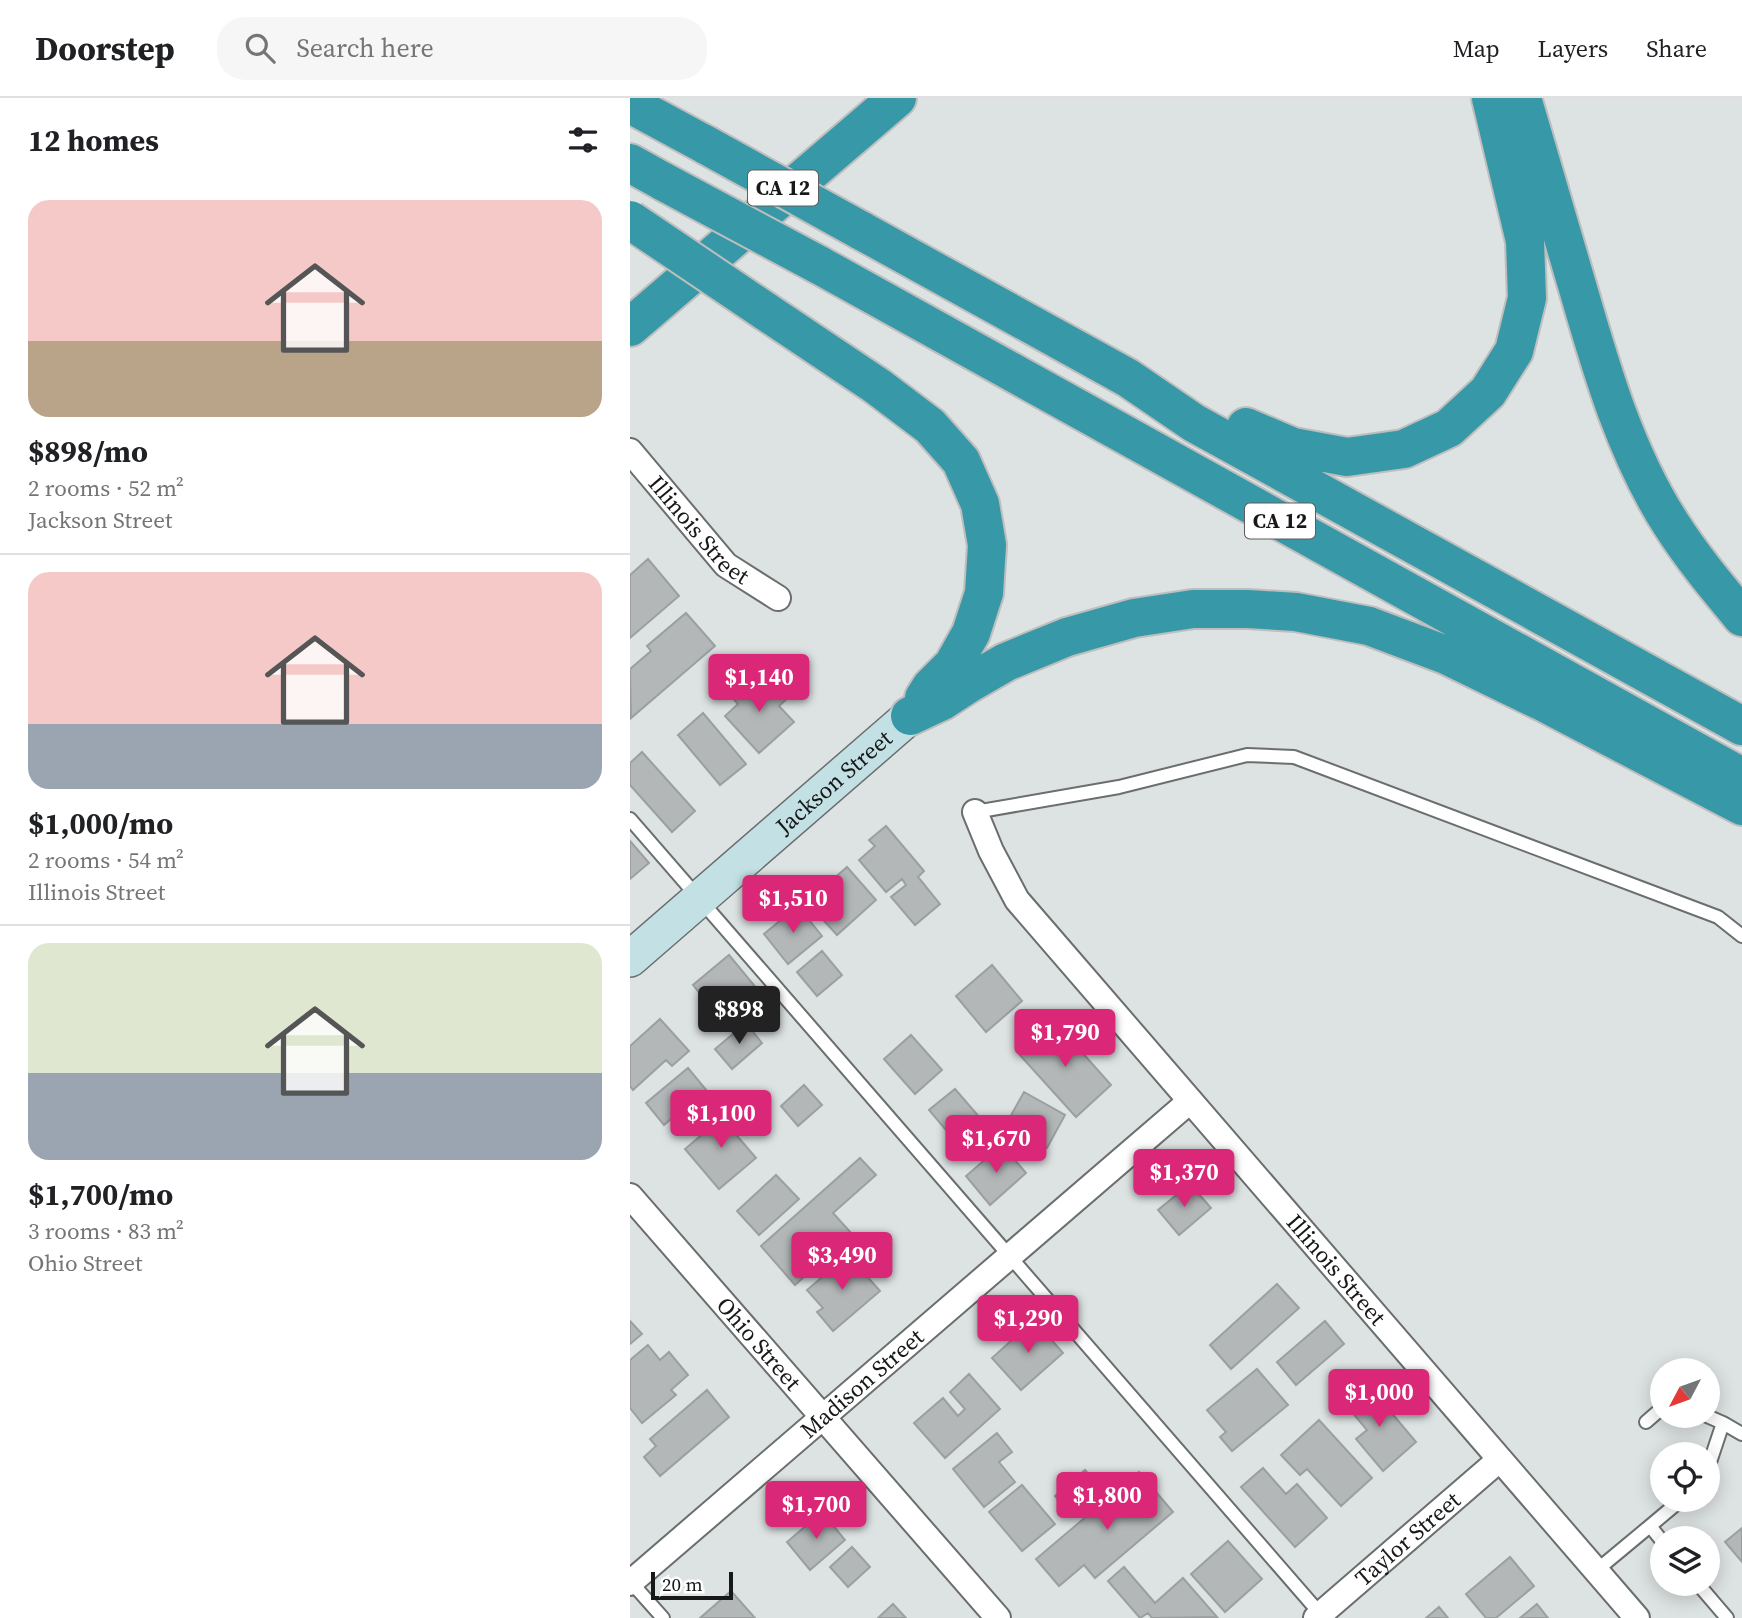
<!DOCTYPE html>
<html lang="en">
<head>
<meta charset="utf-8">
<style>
	body { margin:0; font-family:"Source Serif 4",serif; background:#f6f6f6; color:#202124; height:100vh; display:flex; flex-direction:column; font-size:26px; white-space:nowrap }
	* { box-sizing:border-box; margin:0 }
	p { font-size:23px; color:#757577 }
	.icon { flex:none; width:38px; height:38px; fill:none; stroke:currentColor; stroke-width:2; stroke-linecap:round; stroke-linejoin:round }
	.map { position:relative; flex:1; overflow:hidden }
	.panel { display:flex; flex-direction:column; background:#fff; width:630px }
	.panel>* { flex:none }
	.needle { width:46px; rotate:229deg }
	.controls { position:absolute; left:1020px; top:1260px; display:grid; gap:14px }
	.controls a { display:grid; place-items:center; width:70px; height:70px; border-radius:50%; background:#fff; box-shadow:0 4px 18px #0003; font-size:35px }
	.scale { position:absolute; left:21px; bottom:18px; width:82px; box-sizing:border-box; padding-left:7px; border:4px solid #171818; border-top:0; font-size:19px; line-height:24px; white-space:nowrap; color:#171818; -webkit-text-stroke:5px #fff; paint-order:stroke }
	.price { position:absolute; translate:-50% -60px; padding:0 16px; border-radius:7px; background:#db2777; color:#fff; font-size:23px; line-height:46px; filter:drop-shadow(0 2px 4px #0008) }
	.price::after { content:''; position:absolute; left:50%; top:42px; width:21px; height:16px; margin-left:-10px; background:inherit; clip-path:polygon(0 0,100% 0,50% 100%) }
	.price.current { background:#222; color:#fff }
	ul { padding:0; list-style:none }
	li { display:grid; align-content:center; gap:14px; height:371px; padding:0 28px }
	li+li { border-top:2px solid #e0e0e0 }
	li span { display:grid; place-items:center; height:217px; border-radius:21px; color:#555 }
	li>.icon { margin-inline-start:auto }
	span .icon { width:126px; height:126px; fill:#fffc; stroke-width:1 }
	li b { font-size:30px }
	h2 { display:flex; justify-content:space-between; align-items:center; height:84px; padding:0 28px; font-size:30px }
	header { display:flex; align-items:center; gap:42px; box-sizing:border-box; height:98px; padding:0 35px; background:#fff; border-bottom:2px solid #e0e0e0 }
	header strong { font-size:33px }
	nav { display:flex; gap:38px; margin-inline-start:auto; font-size:24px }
	.search { width:490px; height:63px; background:#f6f6f6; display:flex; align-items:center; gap:18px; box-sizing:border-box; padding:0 24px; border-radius:28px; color:#757577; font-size:26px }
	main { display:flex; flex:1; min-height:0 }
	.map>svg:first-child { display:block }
	.building { fill:#b3b7b8; stroke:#9b9fa0; stroke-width:2 }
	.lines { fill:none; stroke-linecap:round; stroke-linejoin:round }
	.lane-casing { stroke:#6a6e6e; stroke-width:16 }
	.street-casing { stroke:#6a6e6e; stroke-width:28 }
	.secondary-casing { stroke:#6a6e6e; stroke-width:38 }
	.highway-casing { stroke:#bebebe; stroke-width:42 }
	.lane { stroke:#fff; stroke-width:12 }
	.street { stroke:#fff; stroke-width:24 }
	.secondary { stroke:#c3e0e5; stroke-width:35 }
	.highway { stroke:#3799a7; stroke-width:38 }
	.highway-bridge-casing { stroke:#bebebe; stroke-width:42; stroke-linecap:butt }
	.highway-bridge { stroke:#3799a7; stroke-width:38 }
	.labels { text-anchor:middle; stroke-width:7; stroke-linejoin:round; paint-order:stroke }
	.shield { fill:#fff; stroke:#5d5d5d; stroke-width:2 }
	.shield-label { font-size:21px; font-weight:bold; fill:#171818 }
	.street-label { font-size:23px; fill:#171818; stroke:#fff }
</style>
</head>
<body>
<header>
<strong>Doorstep</strong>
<div class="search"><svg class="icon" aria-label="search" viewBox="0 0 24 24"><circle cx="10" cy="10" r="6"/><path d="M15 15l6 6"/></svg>Search here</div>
<nav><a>Map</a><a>Layers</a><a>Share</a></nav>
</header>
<main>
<section class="panel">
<h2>12 homes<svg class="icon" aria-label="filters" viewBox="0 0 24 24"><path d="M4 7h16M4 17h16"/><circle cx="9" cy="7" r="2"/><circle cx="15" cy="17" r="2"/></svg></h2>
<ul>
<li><span style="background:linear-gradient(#f6c9c9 65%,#b9a48a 0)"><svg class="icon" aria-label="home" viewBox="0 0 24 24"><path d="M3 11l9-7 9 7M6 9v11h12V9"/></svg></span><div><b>$898/mo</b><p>2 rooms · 52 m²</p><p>Jackson Street</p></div></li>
<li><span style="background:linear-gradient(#f6c9c9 70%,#9aa5b1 0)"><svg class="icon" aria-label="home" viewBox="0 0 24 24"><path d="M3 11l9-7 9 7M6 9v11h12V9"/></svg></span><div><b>$1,000/mo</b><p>2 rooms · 54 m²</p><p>Illinois Street</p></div></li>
<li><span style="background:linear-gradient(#dfe7d0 60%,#9aa5b1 0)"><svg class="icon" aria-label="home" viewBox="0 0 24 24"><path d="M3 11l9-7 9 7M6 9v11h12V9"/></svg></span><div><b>$1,700/mo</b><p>3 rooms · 83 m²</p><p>Ohio Street</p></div></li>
</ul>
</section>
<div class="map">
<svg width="1112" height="1520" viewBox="0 0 1112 1520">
	<rect width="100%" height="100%" fill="#dde2e2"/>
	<path class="building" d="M 18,461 L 49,498 L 0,540 L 0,477 Z
		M 56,515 L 85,548 L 1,620 L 0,571 L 21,553 L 17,548 Z
		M 119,578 L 138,599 L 150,588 L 159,599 L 149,608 L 164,624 L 129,655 L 95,618 L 108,606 L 99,596 Z
		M 73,615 L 116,666 L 90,687 L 48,637 Z
		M 12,654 L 65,713 L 42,734 L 0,687 L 0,665 Z
		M 256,728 L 294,773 L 288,779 L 310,806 L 285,827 L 261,799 L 276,787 L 272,781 L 256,794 L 229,762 L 245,748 L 239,742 Z
		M 0,743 L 19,765 L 0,781 Z
		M 217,769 L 246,802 L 207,837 L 177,804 Z
		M 168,808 L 192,838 L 158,866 L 134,836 Z
		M 192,853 L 212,877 L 187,898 L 167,874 Z
		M 99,857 L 127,891 L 105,910 L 97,900 L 83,912 L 63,887 Z
		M 362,867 L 392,903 L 356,934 L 326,898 Z
		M 30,921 L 59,953 L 42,968 L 36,962 L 3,992 L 0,988 L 0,948 Z
		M 425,924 L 481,987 L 446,1019 L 389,956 Z
		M 116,925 L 132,945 L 102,971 L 85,951 Z
		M 281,937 L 312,972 L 285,996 L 254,961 Z
		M 58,970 L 86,1004 L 71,1017 L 60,1004 L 34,1027 L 16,1005 Z
		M 174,987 L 192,1007 L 168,1028 L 151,1008 Z
		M 325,991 L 363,1035 L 337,1057 L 299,1012 Z
		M 394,994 L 435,1017 L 417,1050 L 375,1028 Z
		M 103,1010 L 113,1022 L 102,1032 L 126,1060 L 89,1091 L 55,1051 Z
		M 372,1047 L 396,1075 L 360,1107 L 336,1078 Z
		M 230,1060 L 246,1077 L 203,1115 L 222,1136 L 165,1187 L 131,1148 Z
		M 146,1077 L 169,1101 L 129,1137 L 107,1113 Z
		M 560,1086 L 581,1110 L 549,1137 L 528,1112 Z
		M 218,1157 L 250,1193 L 203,1233 L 187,1214 L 193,1210 L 177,1192 Z
		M 647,1186 L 669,1210 L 601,1271 L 580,1247 Z
		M 404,1222 L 433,1255 L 391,1292 L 362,1260 Z
		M 0,1223 L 12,1236 L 0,1246 Z
		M 695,1223 L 714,1246 L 666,1287 L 647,1264 Z
		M 18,1247 L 30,1262 L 39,1254 L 58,1277 L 41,1292 L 46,1297 L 12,1325 L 0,1310 L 0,1262 Z
		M 627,1271 L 658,1307 L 602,1353 L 590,1339 L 596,1334 L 577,1312 Z
		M 339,1276 L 370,1311 L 315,1360 L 284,1325 L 313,1300 L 328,1318 L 335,1311 L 320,1294 Z
		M 738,1287 L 786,1344 L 753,1373 L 726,1341 L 737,1332 L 715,1306 Z
		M 77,1292 L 99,1319 L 30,1378 L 14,1359 L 26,1348 L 20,1341 Z
		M 689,1322 L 742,1380 L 711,1408 L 677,1371 L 670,1377 L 651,1357 Z
		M 367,1335 L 382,1354 L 369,1364 L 385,1384 L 354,1409 L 323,1371 Z
		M 633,1370 L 656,1396 L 667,1386 L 697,1420 L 665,1449 L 611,1389 Z
		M 455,1372 L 472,1392 L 442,1417 L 425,1398 Z
		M 509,1374 L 543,1414 L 465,1480 L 454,1467 L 429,1488 L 406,1461 Z
		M 392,1387 L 425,1426 L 392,1453 L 359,1414 Z
		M 192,1414 L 215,1442 L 180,1472 L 157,1444 Z
		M 1112,1430 L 1112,1464 L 1095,1444 Z
		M 598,1443 L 632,1481 L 595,1514 L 561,1476 Z
		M 222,1449 L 240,1469 L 218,1489 L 200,1469 Z
		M 880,1459 L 904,1488 L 866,1520 L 856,1520 L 836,1496 Z
		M 494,1469 L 525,1505 L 553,1480 L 587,1519 L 522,1520 L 518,1515 L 510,1520 L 478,1483 Z
		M 101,1493 L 125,1520 L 70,1520 Z
		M 263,1506 L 276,1520 L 248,1520 Z
		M 907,1506 L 918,1520 L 890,1520 Z
		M 809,1509 L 818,1520 L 796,1520 Z"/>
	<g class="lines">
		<defs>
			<path id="lane" d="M 345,714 L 489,689 L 617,657 L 664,659 L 1088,819 L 1112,838
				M 0,721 L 693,1519
				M 1077,1318 L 1093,1325 L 1078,1370
				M 1016,1324 L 1032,1310
				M 1093,1325 L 1112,1336
				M 1020,1428 L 1051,1402
				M 967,1472 L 1020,1428 L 1032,1443
				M 0,1483 L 33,1520
				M 1068,1486 L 1097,1520"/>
			<g id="street">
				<path id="s1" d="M 0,353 L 96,467 L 148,500"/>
				<path id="s2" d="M 345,714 L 361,753 L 387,802 L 1007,1520"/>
				<path id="s3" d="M 0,1098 L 368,1520"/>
				<path id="s4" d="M 0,1485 L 560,1003"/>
				<path id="s5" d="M 686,1520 L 869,1362"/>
			</g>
			<g id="secondary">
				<path id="s6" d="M 0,861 L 280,618"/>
			</g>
			<path id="highway" d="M 892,0 C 911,65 930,129 949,194 C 972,274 996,356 1041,426 C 1062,459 1087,489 1112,519
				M 0,6 L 76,47
				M 0,65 L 34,84
				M 230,132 L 498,280 L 564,325 L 1112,628
				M 189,167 L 1112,679
				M 135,213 L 247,288 L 300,328 L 331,363 L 350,406 L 357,447 L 354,495 L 341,535 L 323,567 L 301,589 L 294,600
				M 0,229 L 267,0
				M 616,329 L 663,349 L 717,359 L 774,351 L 819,330 L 858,294 L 884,253 L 897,200 L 895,143 L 861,0
				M 280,618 L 312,603 L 338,586 L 376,564 L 437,539 L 504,520 L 563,511 L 618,511 L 666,514 L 739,528 L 816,557 L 913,604 L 1112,708"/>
		</defs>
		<use href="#lane" class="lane-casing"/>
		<use href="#street" class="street-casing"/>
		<use href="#secondary" class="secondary-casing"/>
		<use href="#highway" class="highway-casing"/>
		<use href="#lane" class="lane"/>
		<use href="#street" class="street"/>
		<use href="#secondary" class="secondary"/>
		<use href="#highway" class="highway"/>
		<defs>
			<path id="highway-bridge" d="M 76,47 L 230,132
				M 34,84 L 189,167
				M 0,122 L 135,213"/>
		</defs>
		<use href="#highway-bridge" class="highway-bridge-casing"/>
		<use href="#highway-bridge" class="highway-bridge"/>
	</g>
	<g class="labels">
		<g class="shield">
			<rect x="118" y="72.5" width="70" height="35" rx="5"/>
			<rect x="615" y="405.5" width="70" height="35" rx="5"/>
		</g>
		<g class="shield-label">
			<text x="153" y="97">CA 12</text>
			<text x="650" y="430">CA 12</text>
		</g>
		<g class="street-label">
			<text dy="8" stroke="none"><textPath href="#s1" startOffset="105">Illinois Street</textPath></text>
			<text dy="8" stroke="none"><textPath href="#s6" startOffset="270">Jackson Street</textPath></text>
			<text dy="8" stroke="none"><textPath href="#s2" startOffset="586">Illinois Street</textPath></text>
			<text dy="8" stroke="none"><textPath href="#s3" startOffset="196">Ohio Street</textPath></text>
			<text dy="8" stroke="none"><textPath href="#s4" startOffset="306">Madison Street</textPath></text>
			<text dy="8" stroke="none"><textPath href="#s5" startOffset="121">Taylor Street</textPath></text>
		</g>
	</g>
</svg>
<div class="controls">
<a><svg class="needle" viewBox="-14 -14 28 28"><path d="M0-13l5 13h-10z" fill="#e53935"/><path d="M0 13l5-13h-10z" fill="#757577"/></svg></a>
<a><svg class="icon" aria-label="locate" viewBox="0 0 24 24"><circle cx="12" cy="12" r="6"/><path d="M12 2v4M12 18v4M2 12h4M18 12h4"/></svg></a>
<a><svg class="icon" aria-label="layers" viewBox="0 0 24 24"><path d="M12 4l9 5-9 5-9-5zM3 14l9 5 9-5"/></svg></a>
</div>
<div class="scale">20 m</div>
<b class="price" style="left:129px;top:616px">$1,140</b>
<b class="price" style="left:163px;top:837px">$1,510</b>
<b class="price current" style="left:109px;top:948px">$898</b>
<b class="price" style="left:435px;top:971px">$1,790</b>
<b class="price" style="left:91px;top:1052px">$1,100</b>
<b class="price" style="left:366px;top:1077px">$1,670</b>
<b class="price" style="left:554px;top:1111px">$1,370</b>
<b class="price" style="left:212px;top:1194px">$3,490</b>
<b class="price" style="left:398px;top:1257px">$1,290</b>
<b class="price" style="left:749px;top:1331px">$1,000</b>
<b class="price" style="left:477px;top:1434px">$1,800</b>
<b class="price" style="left:186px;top:1443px">$1,700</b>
</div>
</main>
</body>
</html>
